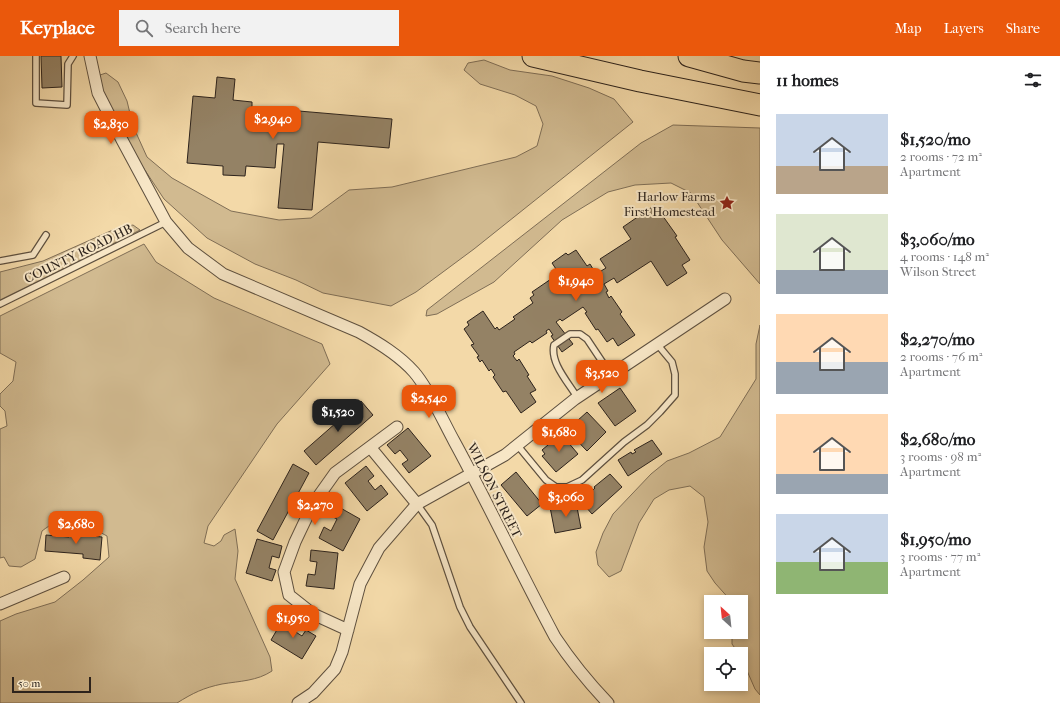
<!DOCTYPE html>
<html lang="en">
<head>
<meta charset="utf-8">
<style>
	body { margin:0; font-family:"IM FELL French Canon",serif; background:#f2f2f2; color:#202124; height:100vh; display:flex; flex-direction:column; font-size:15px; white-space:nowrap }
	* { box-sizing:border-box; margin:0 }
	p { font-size:13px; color:#757577 }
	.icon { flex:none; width:22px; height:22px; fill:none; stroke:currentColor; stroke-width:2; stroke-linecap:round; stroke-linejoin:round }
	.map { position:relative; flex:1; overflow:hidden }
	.panel { display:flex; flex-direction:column; background:#fff; width:300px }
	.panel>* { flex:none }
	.needle { width:26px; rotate:333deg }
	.controls { position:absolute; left:704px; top:539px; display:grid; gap:8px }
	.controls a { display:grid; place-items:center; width:44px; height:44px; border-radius:0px; background:#fff; box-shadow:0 2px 6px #0003; font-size:20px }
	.scale { position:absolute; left:12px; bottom:10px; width:79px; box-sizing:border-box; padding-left:4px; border:2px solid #2d231c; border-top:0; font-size:11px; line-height:14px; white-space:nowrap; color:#2d231c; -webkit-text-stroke:3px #f7e6c6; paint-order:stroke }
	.price { position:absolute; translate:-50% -34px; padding:0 9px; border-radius:8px; background:#ea580c; color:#fff; font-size:13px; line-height:26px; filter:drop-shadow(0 1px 2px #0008) }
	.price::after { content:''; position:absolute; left:50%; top:24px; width:12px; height:9px; margin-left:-6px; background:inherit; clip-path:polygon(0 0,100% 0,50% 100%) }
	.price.on { background:#222; color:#fff }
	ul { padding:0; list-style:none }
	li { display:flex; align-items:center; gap:12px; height:100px; padding:0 16px }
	li span { display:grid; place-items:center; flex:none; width:112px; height:80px; border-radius:0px; color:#555 }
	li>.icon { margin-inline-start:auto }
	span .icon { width:48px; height:48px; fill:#fffc; stroke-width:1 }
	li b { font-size:17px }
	h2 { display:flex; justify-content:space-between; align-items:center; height:48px; padding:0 16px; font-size:17px }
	header { display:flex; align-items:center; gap:24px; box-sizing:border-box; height:56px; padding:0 20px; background:#ea580c; color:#fff }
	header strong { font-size:19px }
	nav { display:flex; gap:22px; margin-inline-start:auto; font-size:14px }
	.search { width:280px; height:36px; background:#f2f2f2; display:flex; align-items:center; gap:10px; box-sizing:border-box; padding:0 14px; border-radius:0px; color:#757577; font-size:15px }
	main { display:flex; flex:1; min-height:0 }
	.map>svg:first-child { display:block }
	.green { fill:#d1ba90; stroke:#7f6e56 }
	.building { fill:#948265; stroke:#2d231c }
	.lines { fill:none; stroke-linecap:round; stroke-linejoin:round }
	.lane-casing { stroke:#5e503f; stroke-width:8 }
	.street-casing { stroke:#5e503f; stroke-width:13 }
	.highway-casing { stroke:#2d231c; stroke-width:23 }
	.lane { stroke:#f7e6c6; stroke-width:5.5 }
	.street { stroke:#f7e6c6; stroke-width:11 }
	.highway { stroke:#f3d9a8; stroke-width:21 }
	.labels { text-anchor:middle; stroke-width:4; stroke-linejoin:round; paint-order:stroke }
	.poi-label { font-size:13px; fill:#2d231c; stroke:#f7e6c6; text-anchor:end }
	.street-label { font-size:13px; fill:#2d231c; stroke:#f7e6c6 }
</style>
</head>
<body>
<header>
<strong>Keyplace</strong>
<div class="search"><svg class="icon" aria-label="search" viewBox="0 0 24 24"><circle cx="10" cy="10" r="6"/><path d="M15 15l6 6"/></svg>Search here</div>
<nav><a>Map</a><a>Layers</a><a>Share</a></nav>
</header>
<main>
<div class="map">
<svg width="760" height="647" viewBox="0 0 760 647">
	<rect width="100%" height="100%" fill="#f3d9a8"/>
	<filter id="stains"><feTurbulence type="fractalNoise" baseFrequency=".005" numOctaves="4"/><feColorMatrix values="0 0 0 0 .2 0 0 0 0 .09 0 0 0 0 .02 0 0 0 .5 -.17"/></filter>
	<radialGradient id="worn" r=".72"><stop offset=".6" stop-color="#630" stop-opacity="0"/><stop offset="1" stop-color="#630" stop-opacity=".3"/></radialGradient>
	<path class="green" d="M 484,4 L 510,14 L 552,20 L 589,32 L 614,43 L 633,66 L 474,193 L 416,236 L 391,250 L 323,237 L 296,224 L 255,208 L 207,182 L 164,143 L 125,84 L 101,34 L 100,19 L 106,17 L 118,26 L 127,45 L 133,70 L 147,101 L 172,122 L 231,155 L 279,164 L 311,162 L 349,134 L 392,131 L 516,101 L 537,90 L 543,68 L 536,50 L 515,39 L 480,28 L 464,14 L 468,7 Z
		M 673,69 L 760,72 L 760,228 L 722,184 L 691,137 L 671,127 L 635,129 L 608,136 L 562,164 L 494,226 L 437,258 L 426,260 L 427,254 L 641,87 Z
		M 133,169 L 140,174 L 0,245 L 0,216 L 43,205 L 115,173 Z
		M 144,188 L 156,206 L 214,242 L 322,288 L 330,308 L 277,368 L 208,470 L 204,487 L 214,490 L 221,485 L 224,479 L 235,473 L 238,495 L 235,523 L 270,601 L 272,615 C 257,625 240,625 222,628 C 203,632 193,637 177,647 L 0,647 L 0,565 L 16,558 L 55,546 L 83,524 L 109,501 L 107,480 C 92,472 74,461 56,467 C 51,468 46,472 42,475 L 35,503 L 21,511 L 9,510 L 4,501 L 0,502 L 0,373 L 7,370 L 5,355 L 0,350 L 0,338 L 13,325 L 16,306 L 0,297 L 0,260 Z
		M 760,269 L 760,639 L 755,633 L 741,601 L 741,598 L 739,598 L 732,588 L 732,576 L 741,576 L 741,546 L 732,546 L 715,527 L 707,515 L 704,491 L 708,466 L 704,441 L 690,430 L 669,434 L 654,443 L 639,467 L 621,515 L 609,521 L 598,509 L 596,496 L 603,477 L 613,458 L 651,418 L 667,405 L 689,397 L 720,381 L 756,323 L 756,288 Z"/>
	<path class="building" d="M 41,0 L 61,0 L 62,31 L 42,32 Z
		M 217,21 L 235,23 L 233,44 L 252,46 L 252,51 L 392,63 L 389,92 L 318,86 L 312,154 L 278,152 L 284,88 L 277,88 L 275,112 L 246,110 L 245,120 L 223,119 L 223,110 L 187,107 L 193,40 L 215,42 Z
		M 655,149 L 677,180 L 675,181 L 690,204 L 682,209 L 687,217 L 667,230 L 651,205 L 617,227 L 614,222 L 604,228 L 608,235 L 606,236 L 609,242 L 611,240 L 622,256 L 620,258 L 635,279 L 618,290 L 613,282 L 607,286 L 598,273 L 596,274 L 585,257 L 587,256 L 583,251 L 562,265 L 560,263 L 556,266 L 573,288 L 562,296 L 551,280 L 553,279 L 549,273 L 546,275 L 547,277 L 532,287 L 530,285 L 514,296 L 515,298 L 513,300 L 517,305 L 519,303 L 529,319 L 527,320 L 536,334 L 530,337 L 536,346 L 521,357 L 506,335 L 503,336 L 493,321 L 495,319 L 491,313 L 489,315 L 482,304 L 480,306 L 477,301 L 479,300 L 471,289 L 474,288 L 464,273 L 469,269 L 467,266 L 483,255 L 495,273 L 497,271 L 499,274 L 515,263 L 513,261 L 533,247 L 530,242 L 534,239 L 532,236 L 554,221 L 561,232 L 566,228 L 552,207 L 566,197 L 568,199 L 576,194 L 587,210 L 590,208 L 596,218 L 606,212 L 600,203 L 631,183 L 623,171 Z
		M 620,332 L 636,355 L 615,370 L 598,347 Z
		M 361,345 L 373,359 L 316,409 L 304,395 Z
		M 587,356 L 606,376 L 587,395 L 567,374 Z
		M 408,372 L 431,400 L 409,417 L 402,408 L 408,404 L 400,394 L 395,398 L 387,389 Z
		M 561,378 L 578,398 L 556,416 L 542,400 L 545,398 L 542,394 Z
		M 652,384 L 662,398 L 628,420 L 618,404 L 631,396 L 632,398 L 636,396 L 634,394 Z
		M 293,408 L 309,417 L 273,484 L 257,475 Z
		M 366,410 L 374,420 L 368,425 L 375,434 L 381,429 L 388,438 L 367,455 L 345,427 Z
		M 516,416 L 542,448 L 527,460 L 501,429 Z
		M 610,418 L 622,431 L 592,458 L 579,443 L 591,433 L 592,435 L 595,432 L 594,431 Z
		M 576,446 L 581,472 L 555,477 L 550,451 Z
		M 337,450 L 360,463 L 343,495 L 319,482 L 324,471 L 331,475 L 337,463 L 331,460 Z
		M 69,478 L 102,481 L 100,504 L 83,502 L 83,498 L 45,495 L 46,479 L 69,481 Z
		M 257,483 L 282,490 L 279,502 L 272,500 L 269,512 L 276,514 L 272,525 L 246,517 Z
		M 311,494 L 338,497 L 334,533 L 306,530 L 308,518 L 315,519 L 317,506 L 310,505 Z
		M 285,560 L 295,567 L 291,573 L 302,580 L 306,574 L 316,580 L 302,603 L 271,584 Z"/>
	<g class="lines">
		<defs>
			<path id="lane" d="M 36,0 L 36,47 L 67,49 L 68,8 L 73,0
				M 0,205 L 33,199 L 46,179
				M 0,248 L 166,166
				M 577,341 C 568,326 550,307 554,289 L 570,278 L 580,278 L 587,283 L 611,319
				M 518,390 L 546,424 L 556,431 L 567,431 L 582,424 L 624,386 L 647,369 L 660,356 L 675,339 L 675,318 L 672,306 L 657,288
				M 417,448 L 432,469 L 460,551 L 470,571 L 521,647"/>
			<path id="street" d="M 90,0 L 98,37 L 122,84 L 166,166 L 188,192 L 223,218 L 359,276 C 379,287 399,299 414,316 C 429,333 443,365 454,385 C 489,449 520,516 555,581 C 571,605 588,626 608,647
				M 370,391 L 417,448
				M 0,548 L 64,521
				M 348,574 L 313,558 L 289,539 L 284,516 L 295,486 L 313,448 L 335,417 L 397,371
				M 298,647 L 313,637 L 335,613 L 342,596 L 360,528 L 379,492 L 417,448 L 505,399 L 575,343 L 725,243"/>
			<path id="highway" d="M 533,0 L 640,25 L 760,49
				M 689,0 L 743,15 L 760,17"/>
		</defs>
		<use href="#lane" class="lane-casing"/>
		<use href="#street" class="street-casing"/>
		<use href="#highway" class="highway-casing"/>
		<use href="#lane" class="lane"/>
		<use href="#street" class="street"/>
		<use href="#highway" class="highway"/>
	</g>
	<defs>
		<symbol id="sight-bare" viewBox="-9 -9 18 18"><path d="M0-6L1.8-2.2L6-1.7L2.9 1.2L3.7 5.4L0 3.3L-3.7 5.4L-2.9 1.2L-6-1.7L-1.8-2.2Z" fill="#8f2418" stroke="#f7e6c6" stroke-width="2.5" paint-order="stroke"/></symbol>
	</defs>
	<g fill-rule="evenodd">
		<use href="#sight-bare" x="716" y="136" width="22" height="22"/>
	</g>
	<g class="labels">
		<g class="poi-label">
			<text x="715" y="145">Harlow Farms<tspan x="715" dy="15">First Homestead</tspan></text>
		</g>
		<g class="street-label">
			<text transform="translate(78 197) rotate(-26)" y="5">COUNTY ROAD HB</text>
			<text transform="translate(495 434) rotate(63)" y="5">WILSON STREET</text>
		</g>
	</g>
	<rect width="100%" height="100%" filter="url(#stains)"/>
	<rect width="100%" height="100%" fill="url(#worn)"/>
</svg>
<div class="controls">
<a><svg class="needle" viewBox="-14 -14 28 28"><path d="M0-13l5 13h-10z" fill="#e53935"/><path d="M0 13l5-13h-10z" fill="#757577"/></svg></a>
<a><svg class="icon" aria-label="locate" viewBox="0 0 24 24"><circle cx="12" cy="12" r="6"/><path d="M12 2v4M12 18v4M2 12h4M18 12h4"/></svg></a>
</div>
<div class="scale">50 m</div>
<b class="price" style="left:273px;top:84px">$2,940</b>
<b class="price" style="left:111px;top:89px">$2,830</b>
<b class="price" style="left:576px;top:246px">$1,940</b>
<b class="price" style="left:602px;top:338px">$3,520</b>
<b class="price" style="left:429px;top:363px">$2,540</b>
<b class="price on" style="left:338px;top:377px">$1,520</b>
<b class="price" style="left:559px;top:397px">$1,680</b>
<b class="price" style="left:566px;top:462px">$3,060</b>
<b class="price" style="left:315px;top:470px">$2,270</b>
<b class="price" style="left:76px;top:489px">$2,680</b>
<b class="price" style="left:293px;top:583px">$1,950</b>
</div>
<section class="panel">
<h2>11 homes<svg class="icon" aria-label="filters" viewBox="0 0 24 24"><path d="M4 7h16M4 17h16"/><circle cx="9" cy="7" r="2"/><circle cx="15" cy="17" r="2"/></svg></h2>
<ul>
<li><span style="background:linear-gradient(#c9d6e8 65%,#b9a48a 0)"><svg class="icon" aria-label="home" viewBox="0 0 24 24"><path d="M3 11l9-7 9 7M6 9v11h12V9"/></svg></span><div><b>$1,520/mo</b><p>2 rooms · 72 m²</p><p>Apartment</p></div></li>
<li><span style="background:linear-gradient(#dfe7d0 70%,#9aa5b1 0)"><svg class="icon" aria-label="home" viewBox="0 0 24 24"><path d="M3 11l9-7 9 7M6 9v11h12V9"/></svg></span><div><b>$3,060/mo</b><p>4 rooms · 148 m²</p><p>Wilson Street</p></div></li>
<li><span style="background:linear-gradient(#ffd9b3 60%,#9aa5b1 0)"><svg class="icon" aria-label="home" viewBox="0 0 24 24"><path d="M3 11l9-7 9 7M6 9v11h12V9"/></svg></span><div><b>$2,270/mo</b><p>2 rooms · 76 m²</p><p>Apartment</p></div></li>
<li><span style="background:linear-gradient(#ffd9b3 75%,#9aa5b1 0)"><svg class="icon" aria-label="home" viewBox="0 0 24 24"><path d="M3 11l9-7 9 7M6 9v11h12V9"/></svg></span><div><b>$2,680/mo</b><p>3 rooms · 98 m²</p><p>Apartment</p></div></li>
<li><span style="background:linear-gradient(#c9d6e8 60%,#8fb573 0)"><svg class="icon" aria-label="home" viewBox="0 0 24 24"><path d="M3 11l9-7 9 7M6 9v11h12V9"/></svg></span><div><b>$1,950/mo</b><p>3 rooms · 77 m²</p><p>Apartment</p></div></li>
</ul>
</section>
</main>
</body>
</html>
